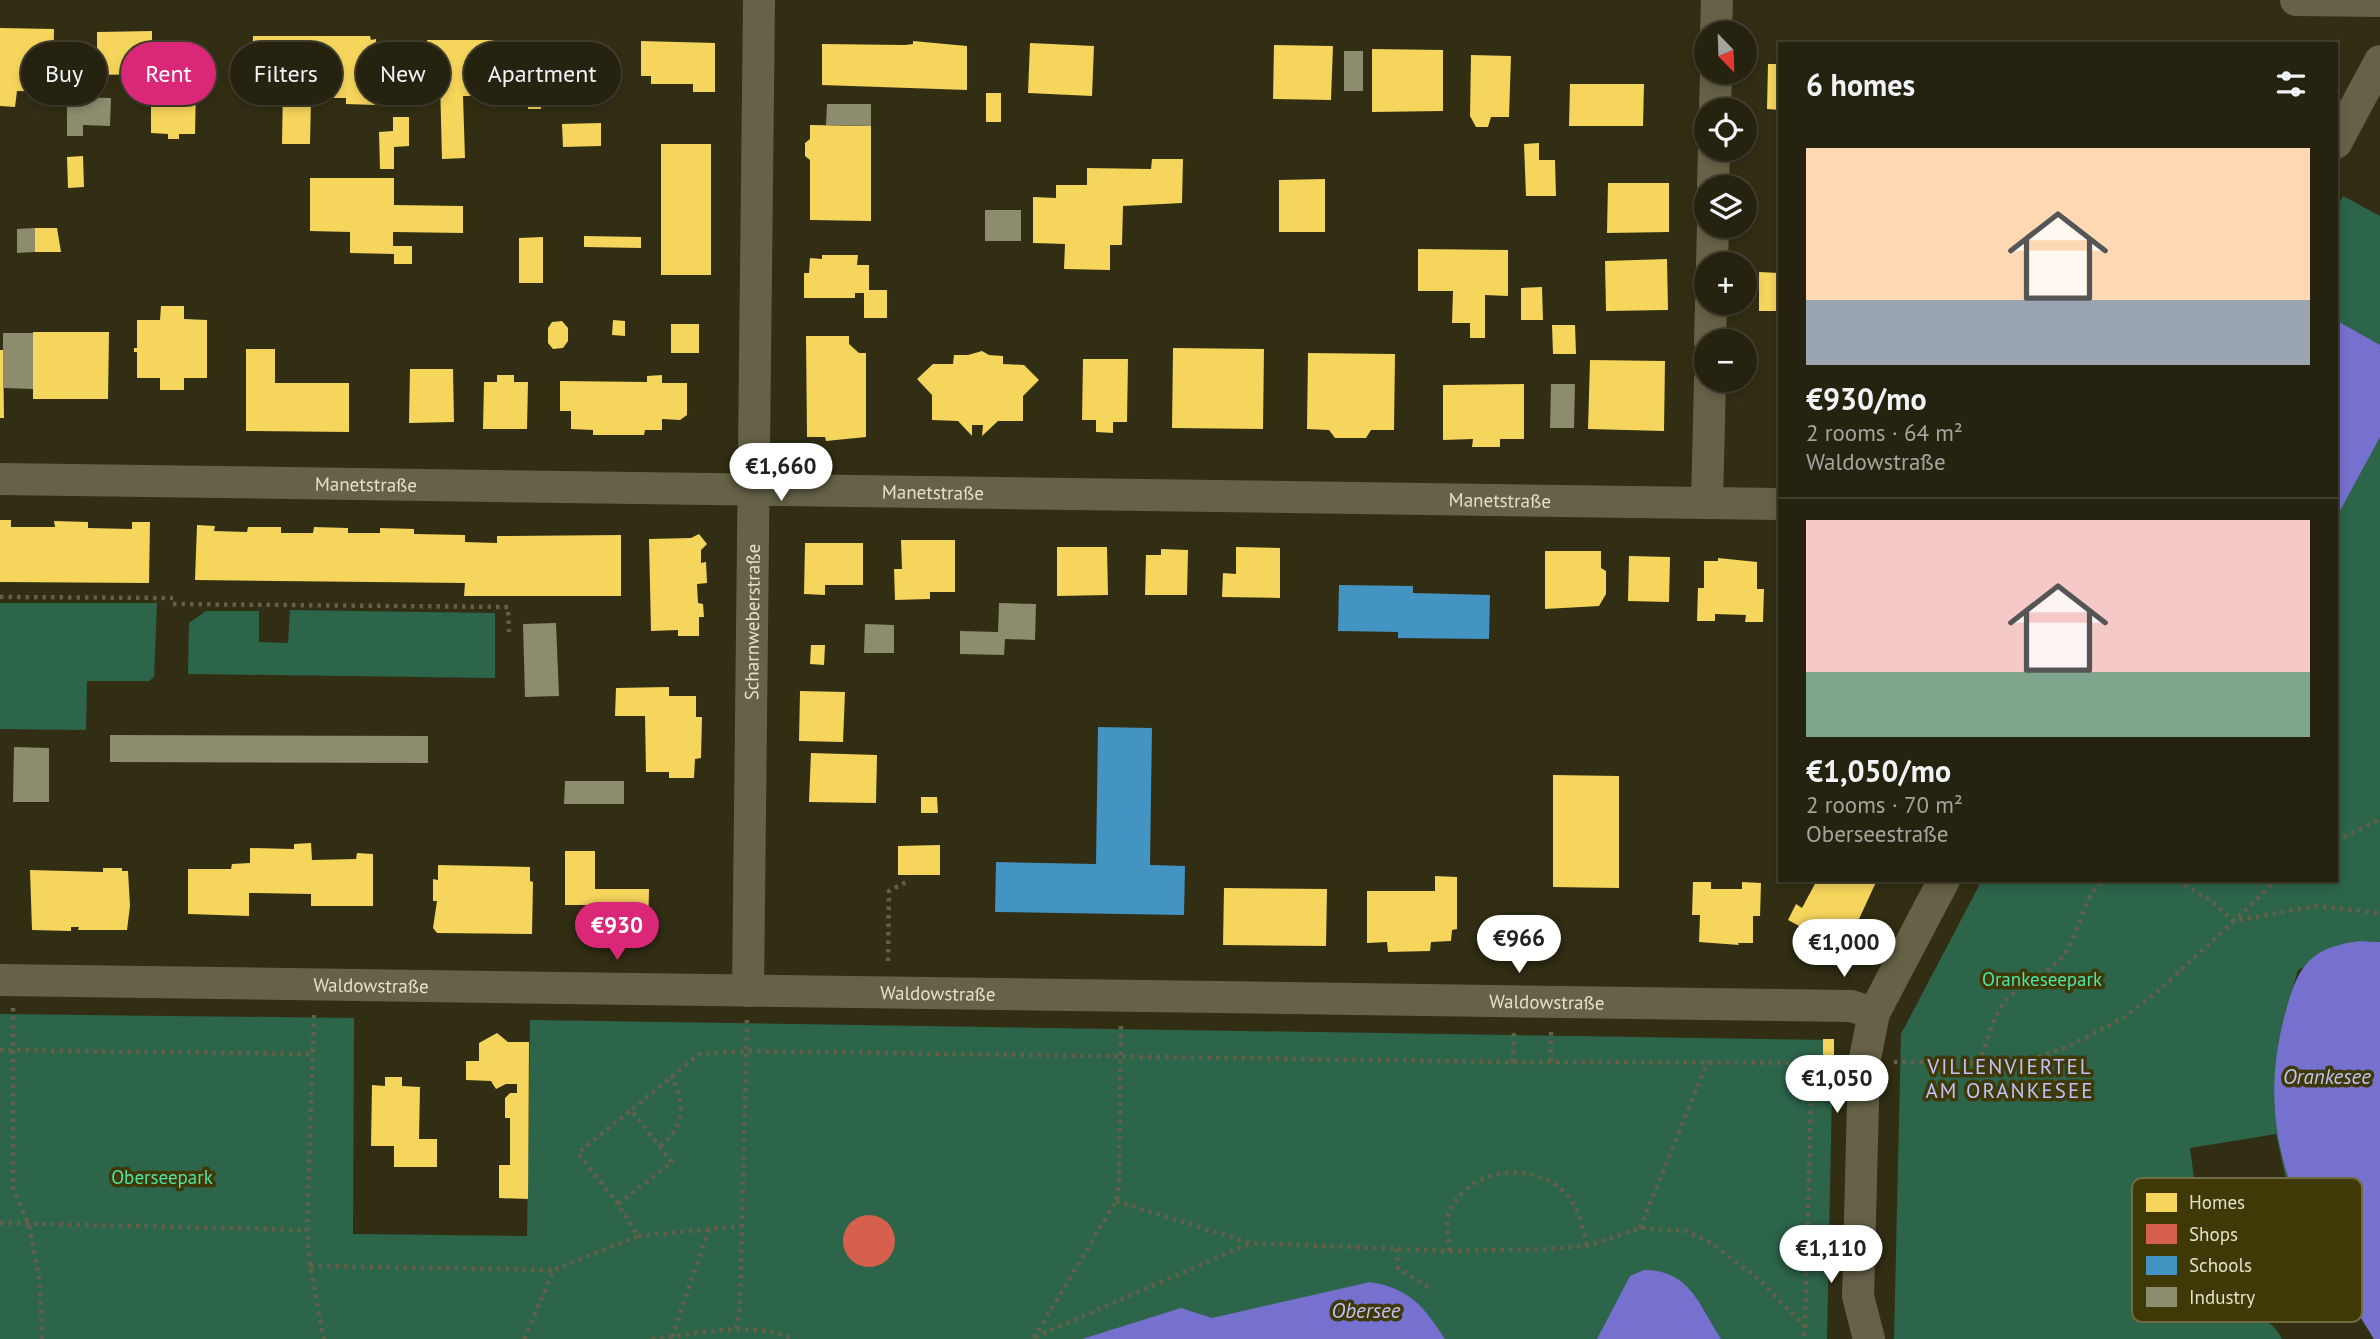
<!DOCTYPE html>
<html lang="en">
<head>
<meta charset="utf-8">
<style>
	body { margin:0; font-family:"PT Sans",sans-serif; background:#2d2a18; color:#f1f3f6; height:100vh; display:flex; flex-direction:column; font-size:26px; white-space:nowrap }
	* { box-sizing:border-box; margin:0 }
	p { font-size:23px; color:#a3a49e }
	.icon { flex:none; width:38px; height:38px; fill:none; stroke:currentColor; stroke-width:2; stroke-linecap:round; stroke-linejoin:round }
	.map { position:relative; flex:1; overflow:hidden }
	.details { position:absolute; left:1778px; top:42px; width:560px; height:840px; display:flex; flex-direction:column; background:#25220f; border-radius:0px; box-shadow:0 4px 10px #0003,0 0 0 2px #423f2f }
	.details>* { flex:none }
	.banner { position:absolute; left:21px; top:42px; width:665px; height:63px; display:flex; gap:14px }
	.needle { width:46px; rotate:157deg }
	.tools { position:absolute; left:1694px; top:21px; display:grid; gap:14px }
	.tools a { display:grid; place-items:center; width:63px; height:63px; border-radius:50%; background:#25220f; box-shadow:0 4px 10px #0003,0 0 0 2px #423f2f; font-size:35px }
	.price { position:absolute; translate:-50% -60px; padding:0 16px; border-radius:24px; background:#fff; color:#222; font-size:23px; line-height:46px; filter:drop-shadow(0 2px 4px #0008) }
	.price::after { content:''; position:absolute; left:50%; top:42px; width:21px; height:16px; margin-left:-10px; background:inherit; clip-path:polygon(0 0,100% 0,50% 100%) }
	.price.selected { background:#db2777; color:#fff }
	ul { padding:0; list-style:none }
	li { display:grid; align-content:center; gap:14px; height:371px; padding:0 28px }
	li+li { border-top:2px solid #423f2f }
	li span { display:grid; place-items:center; height:217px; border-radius:0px; color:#555 }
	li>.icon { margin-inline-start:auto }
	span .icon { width:126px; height:126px; fill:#fffc; stroke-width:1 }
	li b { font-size:30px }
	h2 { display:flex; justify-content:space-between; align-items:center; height:84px; padding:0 28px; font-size:30px }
	.tag { padding:0 24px; border-radius:32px; background:#25220f; box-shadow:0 4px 10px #0003,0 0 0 2px #423f2f; font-size:24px; line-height:63px }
	.tag.selected { background:#db2777; color:#fff }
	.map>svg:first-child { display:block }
	.green { fill:#2c654a }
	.water { fill:#7670cf }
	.homes { fill:#f6d55c }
	.shops { fill:#d6604d }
	.schools { fill:#4393c3 }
	.industry { fill:#8c8c6e }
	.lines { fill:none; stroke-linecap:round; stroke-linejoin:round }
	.path { stroke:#635f49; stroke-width:4.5; stroke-dasharray:3.5 5; stroke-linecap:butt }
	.street { stroke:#656247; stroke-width:32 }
	.labels { text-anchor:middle; stroke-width:7; stroke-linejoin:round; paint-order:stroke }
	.street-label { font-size:19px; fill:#e3e1c9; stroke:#3e3907 }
	.park-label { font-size:19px; fill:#50e3aa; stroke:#3e3907 }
	.neighbourhood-label { font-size:21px; letter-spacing:2px; fill:#c1c2fb; stroke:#3e3907 }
	.water-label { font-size:21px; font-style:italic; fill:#c1c2f8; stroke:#3e3907 }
	.key { fill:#3e3907; stroke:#706b41; stroke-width:2 }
	.key-label { font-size:19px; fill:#e3e1c9 }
</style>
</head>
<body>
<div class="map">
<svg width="2380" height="1339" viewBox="0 0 2380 1339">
	<rect width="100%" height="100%" fill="#312e14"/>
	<path class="green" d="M 2343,196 L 2380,216 L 2380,942 L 2361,941 L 2298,970 L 2286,1012 L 2380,1339 L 2374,1339 L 2322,1251 L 2286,1179 L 2276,1134 L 2190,1148 L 2200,1224 L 2211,1258 L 2242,1317 C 2260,1315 2274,1322 2282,1339 L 1894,1339 L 1901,1034 L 1982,880 L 2336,880 L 2336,210 Z
		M 0,603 L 157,603 L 154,677 L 149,681 L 87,681 L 86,730 L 0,729 Z
		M 290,610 L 495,613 L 495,678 L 188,674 L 189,623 L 206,611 L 259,611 L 259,642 L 288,643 Z
		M 0,1014 L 354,1018 L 353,1234 L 527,1236 L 530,1020 L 1833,1040 L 1827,1339 L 0,1339 Z"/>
	<path class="water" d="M 2339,322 L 2380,345 L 2380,437 L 2336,518 L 2336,328 Z
		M 2361,941 L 2380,942 L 2380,1339 L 2374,1339 C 2306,1231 2250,1145 2285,1014 C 2298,966 2309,947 2361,941 Z
		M 1644,1270 C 1690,1270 1699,1305 1721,1339 L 1597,1339 L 1630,1276 Z
		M 1370,1282 C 1411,1289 1423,1306 1445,1339 L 1082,1339 L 1181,1308 L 1212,1318 Z"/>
	<path class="homes" d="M 0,28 L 54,29 L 53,92 L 17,91 L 15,107 L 0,106 Z
		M 152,31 L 152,74 L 97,75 L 97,32 Z
		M 253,36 L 370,36 L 371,40 L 376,39 L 375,105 L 346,104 L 346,98 L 311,98 L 310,144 L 282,144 L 283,82 L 252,81 Z
		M 427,40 L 502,40 L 502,56 L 517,56 L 517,77 L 503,77 L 503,96 L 463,96 L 465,158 L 442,159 L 440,81 L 428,81 Z
		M 641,41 L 715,43 L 715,92 L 693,92 L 693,84 L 651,84 L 651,76 L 641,76 Z
		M 913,41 L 967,46 L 967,90 L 822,85 L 822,44 L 905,45 L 913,44 Z
		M 1030,43 L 1094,46 L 1092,96 L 1028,93 Z
		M 1274,45 L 1333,46 L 1331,100 L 1273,99 Z
		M 1372,49 L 1443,50 L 1443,111 L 1372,112 Z
		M 1471,55 L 1511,56 L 1509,117 L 1491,117 L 1488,127 L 1476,127 L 1470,116 Z
		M 1768,64 L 1780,64 L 1780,110 L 1767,109 Z
		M 151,83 L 196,84 L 195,134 L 179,134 L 179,139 L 168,139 L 168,134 L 151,133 Z
		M 1570,84 L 1644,84 L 1643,126 L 1569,126 Z
		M 986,93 L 1001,93 L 1001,122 L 986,122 Z
		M 527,94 L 541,94 L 541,109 L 528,109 Z
		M 393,117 L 409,117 L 409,146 L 394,147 L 394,169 L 380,169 L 379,132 L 393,131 Z
		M 601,123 L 601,146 L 563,147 L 562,124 Z
		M 810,125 L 871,126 L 871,221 L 810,220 L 810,160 L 805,156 L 805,143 L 810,139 Z
		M 1539,143 L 1539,160 L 1555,160 L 1556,196 L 1526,196 L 1524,144 Z
		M 661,144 L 711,144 L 711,275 L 661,275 Z
		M 83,156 L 84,187 L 68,188 L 67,157 Z
		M 1152,159 L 1183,159 L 1182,203 L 1123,206 L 1122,245 L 1110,245 L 1110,270 L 1064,269 L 1065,244 L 1033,243 L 1033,197 L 1056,198 L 1056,185 L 1087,185 L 1087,168 L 1151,169 Z
		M 310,178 L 394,178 L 394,205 L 463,206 L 463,233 L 393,232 L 393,246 L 412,246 L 412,264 L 394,264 L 394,254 L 350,253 L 350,232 L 310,231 Z
		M 1325,179 L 1325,232 L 1279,232 L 1279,180 Z
		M 1608,183 L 1669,183 L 1669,232 L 1607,233 Z
		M 35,228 L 57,228 L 61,252 L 35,252 Z
		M 584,236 L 641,237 L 641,248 L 584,247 Z
		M 543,237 L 543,283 L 519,283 L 519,238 Z
		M 1418,249 L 1508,250 L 1508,296 L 1485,295 L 1485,338 L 1470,338 L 1470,323 L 1452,323 L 1453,291 L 1418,291 Z
		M 822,255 L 858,255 L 857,265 L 869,265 L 869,290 L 887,290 L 887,318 L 864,318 L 864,293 L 855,293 L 855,298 L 804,298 L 804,273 L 809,273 L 810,258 L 822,259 Z
		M 1667,259 L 1668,310 L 1606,311 L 1605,261 Z
		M 1759,272 L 1780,273 L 1780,311 L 1759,311 Z
		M 1542,287 L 1543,320 L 1521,320 L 1521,288 Z
		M 161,306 L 184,306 L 184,319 L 207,320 L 207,378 L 184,378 L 184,390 L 160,390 L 160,378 L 137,378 L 137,352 L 134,352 L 134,348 L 137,348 L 137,320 L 160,320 Z
		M 613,320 L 625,321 L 625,336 L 612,335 Z
		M 562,321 L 568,328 L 568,341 L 563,348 L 553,349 L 548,343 L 548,328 L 552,322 Z
		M 671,324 L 699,324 L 699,353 L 671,353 Z
		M 1552,325 L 1575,325 L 1576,354 L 1553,354 Z
		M 33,332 L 109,332 L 108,399 L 33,399 Z
		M 806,336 L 849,336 L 849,344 L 859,353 L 866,353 L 866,437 L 826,441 L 825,437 L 807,437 Z
		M 1173,348 L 1264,349 L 1263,429 L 1172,428 Z
		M 246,349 L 275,349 L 275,383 L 349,383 L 349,432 L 246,431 Z
		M 0,350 L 3,350 L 4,418 L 0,418 Z
		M 982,351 L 989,355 L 1003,356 L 1003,364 L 1024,365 L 1039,380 L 1023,396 L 1023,421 L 998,421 L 982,436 L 983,425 L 972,425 L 972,436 L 958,421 L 932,420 L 932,395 L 917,379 L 933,364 L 953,364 L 954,355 L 968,355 Z
		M 1308,353 L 1395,354 L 1394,430 L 1371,430 L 1366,438 L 1335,438 L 1329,430 L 1307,429 Z
		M 1083,359 L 1128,359 L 1127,422 L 1113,422 L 1113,433 L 1096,432 L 1096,420 L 1082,420 Z
		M 1590,360 L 1665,361 L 1664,431 L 1588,429 Z
		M 410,369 L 453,369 L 454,422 L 409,423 Z
		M 497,375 L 514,375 L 514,382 L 528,382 L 527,429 L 483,429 L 484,382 L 497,382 Z
		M 662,375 L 662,383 L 687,383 L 687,415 L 680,420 L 662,419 L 662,430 L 645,430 L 644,435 L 593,435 L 593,430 L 571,429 L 571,411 L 560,411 L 560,381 L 647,382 L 647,376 Z
		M 1524,384 L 1524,439 L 1500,439 L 1500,447 L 1472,447 L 1473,439 L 1443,440 L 1443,385 Z
		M 0,520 L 11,520 L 11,527 L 55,527 L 54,521 L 88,522 L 88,528 L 132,529 L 132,522 L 150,522 L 149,583 L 0,582 Z
		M 197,525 L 215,526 L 214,531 L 247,532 L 248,527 L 281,527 L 281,533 L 313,533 L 314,527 L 348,528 L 348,533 L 380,533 L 380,528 L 414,529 L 414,534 L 465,535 L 465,542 L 497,543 L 497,536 L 621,535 L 621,596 L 464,596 L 465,583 L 195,580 Z
		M 699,534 L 707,544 L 701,550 L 701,563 L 706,562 L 707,583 L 697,584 L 698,603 L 703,604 L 704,617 L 699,617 L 699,636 L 678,636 L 678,630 L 651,631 L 649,539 L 691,538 Z
		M 901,540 L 955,540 L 955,592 L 930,592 L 930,599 L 895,600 L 894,569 L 902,569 Z
		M 805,543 L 863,543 L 863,585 L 825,585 L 825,595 L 804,594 Z
		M 1057,547 L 1107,547 L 1108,595 L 1057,596 Z
		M 1236,547 L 1280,548 L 1280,598 L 1222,597 L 1223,573 L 1236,574 Z
		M 1161,549 L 1188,550 L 1187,595 L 1145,595 L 1146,555 L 1161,555 Z
		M 1545,551 L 1601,551 L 1601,568 L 1606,571 L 1606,594 L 1599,606 L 1545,609 Z
		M 1629,556 L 1670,557 L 1669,602 L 1628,601 Z
		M 1718,558 L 1757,562 L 1757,589 L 1764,589 L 1763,622 L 1745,622 L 1746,615 L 1715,614 L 1715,621 L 1697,621 L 1698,588 L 1704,588 L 1704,561 L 1718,561 Z
		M 811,645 L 825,645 L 824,665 L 810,664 Z
		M 669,687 L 669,696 L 696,696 L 696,717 L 702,717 L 701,758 L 695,759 L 694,778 L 669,778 L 669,772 L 646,772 L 645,716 L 615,716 L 616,688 Z
		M 800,691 L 845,692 L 843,742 L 799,741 Z
		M 811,753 L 877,755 L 876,803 L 809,802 Z
		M 1553,775 L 1619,776 L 1619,888 L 1553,887 Z
		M 921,797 L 937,797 L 938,813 L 921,813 Z
		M 311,843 L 312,860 L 356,859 L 357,853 L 373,854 L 373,906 L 311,906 L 311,894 L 249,893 L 249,916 L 188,914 L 188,869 L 231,869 L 232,864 L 250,863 L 250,848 L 294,849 L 294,844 Z
		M 940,845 L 940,875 L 898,875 L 898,846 Z
		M 565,851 L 595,851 L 595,889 L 649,889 L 648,935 L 589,934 L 589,905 L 565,905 Z
		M 438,865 L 530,867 L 530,881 L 533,882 L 532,934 L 437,933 L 433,928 L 437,901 L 433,901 L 433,879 L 438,880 Z
		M 103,868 L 122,868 L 122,871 L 128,871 L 130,906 L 127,930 L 78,930 L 79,927 L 71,927 L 71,931 L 32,930 L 30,870 L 103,872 Z
		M 1435,876 L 1457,877 L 1457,929 L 1452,930 L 1451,941 L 1431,942 L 1430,951 L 1388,952 L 1387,942 L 1367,943 L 1367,891 L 1435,891 Z
		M 1817,880 L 1877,880 L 1853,932 L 1851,931 L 1845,943 L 1821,930 L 1818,936 L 1788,920 L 1796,904 L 1802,908 Z
		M 1693,882 L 1711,882 L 1711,889 L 1742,889 L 1742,882 L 1761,883 L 1760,916 L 1753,916 L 1753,943 L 1738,943 L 1739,945 L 1699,942 L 1700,915 L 1692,915 Z
		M 1224,888 L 1327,889 L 1326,946 L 1223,945 Z
		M 497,1033 L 508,1042 L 529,1042 L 528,1199 L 499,1198 L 499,1165 L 510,1165 L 510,1118 L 505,1118 L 505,1098 L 510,1093 L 517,1093 L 517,1084 L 506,1084 L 496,1089 L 491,1081 L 466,1080 L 466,1061 L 479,1061 L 479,1043 Z
		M 1823,1039 L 1834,1039 L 1834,1055 L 1823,1055 Z
		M 385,1077 L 402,1077 L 402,1086 L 420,1087 L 419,1139 L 437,1139 L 437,1167 L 394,1167 L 394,1146 L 371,1146 L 372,1085 L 385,1086 Z"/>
	<path class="shops" d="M843 1241a26 26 0 1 1 52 0a26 26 0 1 1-52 0Z"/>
	<path class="schools" d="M 1339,585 L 1413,586 L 1413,593 L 1490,595 L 1489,639 L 1398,638 L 1398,632 L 1338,631 Z
		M 1098,727 L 1152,728 L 1150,865 L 1185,866 L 1184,915 L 995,912 L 996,862 L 1096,864 Z"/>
	<path class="industry" d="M 1344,51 L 1363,51 L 1363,91 L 1344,91 Z
		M 67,97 L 111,98 L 110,126 L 83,125 L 83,136 L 67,136 Z
		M 827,104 L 871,104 L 871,126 L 826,125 Z
		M 985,210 L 1021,210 L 1021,241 L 985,241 Z
		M 35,228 L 35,252 L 17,253 L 17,229 Z
		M 3,333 L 33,333 L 33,389 L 3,388 Z
		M 1551,384 L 1575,384 L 1574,428 L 1550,428 Z
		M 999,603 L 1036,604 L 1035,640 L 1005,639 L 1004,655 L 960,654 L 960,631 L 998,632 Z
		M 556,623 L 559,696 L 525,697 L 523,624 Z
		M 865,624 L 894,625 L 894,653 L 864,653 Z
		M 110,735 L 428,736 L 428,763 L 110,762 Z
		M 14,747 L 49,748 L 49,802 L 13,802 Z
		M 565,781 L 624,781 L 624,804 L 564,804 Z"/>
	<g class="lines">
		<path class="path" d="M 0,597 L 173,598
			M 173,604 L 508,607 L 509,632
			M 2336,841 L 2380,819
			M 2177,880 L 2210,900 L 2234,921 L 2277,880
			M 888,961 L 889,891 L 910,880
			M 13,1008 L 13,1188 L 29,1225 L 40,1283 L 42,1339
			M 314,1015 L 307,1230 L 310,1266 L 324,1339
			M 1551,1032 L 1551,1062
			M 0,1050 L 314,1054
			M 1513,1062 L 1514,1031
			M 1894,1062 L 1979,1063 L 2036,1058 L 2067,1047 L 2125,1017 L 2157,992 L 2234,921 L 2315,906 L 2380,913
			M 1979,1063 C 1987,1043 1993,1014 2008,998 C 2025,981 2049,974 2064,955 C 2081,933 2081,894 2106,880
			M 660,1146 C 685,1127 686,1103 671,1076
			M 1116,1201 L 1250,1243 L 1450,1251 L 1547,1249 L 1587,1246 L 1640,1228 L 1686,1231 L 1711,1243 L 1760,1280 L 1805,1327 L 1804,1339
			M 618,1204 L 578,1153 L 631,1110
			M 0,1223 L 307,1230
			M 1640,1228 L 1708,1061
			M 638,1236 L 741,1226
			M 1397,1249 L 1398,1268 L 1431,1289
			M 1450,1251 C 1449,1240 1445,1222 1449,1213 C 1466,1170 1526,1161 1560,1188 C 1578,1202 1582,1226 1587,1246
			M 310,1266 L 554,1270
			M 1805,1327 L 1812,1061
			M 736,1329 L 740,1307 L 747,1019
			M 672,1337 L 709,1229
			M 1035,1337 L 1248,1244
			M 1034,1338 L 1116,1201 L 1119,1183 L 1121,1026
			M 524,1339 L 554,1270 L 638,1236 L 618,1204 L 672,1162 L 631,1110 L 699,1054 L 747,1051 L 1513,1062 L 1835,1063
			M 652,1339 C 697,1334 751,1320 794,1339"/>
		<g class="street">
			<path d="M 2296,0 L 2380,1"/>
			<path d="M 1716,33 L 1717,0"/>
			<path d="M 1715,110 L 1716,72"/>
			<path d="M 2336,143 L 2380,61"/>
			<path d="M 1713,187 L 1714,149"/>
			<path d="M 1712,264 L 1713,226"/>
			<path d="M 1710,341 L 1711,303"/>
			<path id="s1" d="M 0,479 L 1780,504"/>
			<path d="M 1707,502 L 1710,380"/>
			<path id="s2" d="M 0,980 L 1851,1006 L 1874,1013"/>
			<path id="s3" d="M 748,991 L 759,0"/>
			<path d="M 1869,1339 L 1858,1296 L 1864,1063 L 1874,1013 L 1944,880"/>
		</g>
	</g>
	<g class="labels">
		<g class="street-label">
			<text dy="7" stroke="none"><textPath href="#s1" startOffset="366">Manetstraße</textPath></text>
			<text dy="7" stroke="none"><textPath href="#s1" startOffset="933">Manetstraße</textPath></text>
			<text dy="7" stroke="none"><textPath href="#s1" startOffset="1500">Manetstraße</textPath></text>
			<text dy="7" stroke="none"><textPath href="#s3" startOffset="369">Scharnweberstraße</textPath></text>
			<text dy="7" stroke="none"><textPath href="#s2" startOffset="371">Waldowstraße</textPath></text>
			<text dy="7" stroke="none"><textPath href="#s2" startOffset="938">Waldowstraße</textPath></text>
			<text dy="7" stroke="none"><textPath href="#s2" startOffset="1547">Waldowstraße</textPath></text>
		</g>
		<g class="park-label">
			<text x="2042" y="986">Orankeseepark</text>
			<text x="162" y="1184">Oberseepark</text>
		</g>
		<g class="neighbourhood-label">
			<text x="2010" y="1074">VILLENVIERTEL<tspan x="2010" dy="24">AM ORANKESEE</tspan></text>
		</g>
		<g class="water-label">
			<text x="2327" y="1084">Orankesee</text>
			<text x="1366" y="1318">Obersee</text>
		</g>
	</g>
	<rect x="2132" y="1178" width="230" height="144" rx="10" class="key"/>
	<rect x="2146" y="1193" width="31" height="19" fill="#f6d55c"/>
	<rect x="2146" y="1224" width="31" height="20" fill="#d6604d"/>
	<rect x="2146" y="1256" width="31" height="19" fill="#4393c3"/>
	<rect x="2146" y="1287" width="31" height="20" fill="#8c8c6e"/>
	<g class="key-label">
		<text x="2189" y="1209">Homes</text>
		<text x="2189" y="1241">Shops</text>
		<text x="2189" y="1272">Schools</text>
		<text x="2189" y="1304">Industry</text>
	</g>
</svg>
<div class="tools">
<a><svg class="needle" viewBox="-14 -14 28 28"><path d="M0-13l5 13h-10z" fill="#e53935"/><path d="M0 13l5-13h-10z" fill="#a3a49e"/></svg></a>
<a><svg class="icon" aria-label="locate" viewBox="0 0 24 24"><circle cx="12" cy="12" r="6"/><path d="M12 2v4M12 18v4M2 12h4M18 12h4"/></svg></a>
<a><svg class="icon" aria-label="layers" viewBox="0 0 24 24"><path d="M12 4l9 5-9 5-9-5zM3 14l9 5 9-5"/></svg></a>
<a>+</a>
<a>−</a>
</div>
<b class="price" style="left:781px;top:503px">€1,660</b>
<b class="price selected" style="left:617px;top:962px">€930</b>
<b class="price" style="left:1519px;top:975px">€966</b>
<b class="price" style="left:1844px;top:979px">€1,000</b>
<b class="price" style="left:1837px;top:1115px">€1,050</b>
<b class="price" style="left:1831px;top:1285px">€1,110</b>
<div class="banner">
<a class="tag">Buy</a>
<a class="tag selected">Rent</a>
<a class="tag">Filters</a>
<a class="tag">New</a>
<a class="tag">Apartment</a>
</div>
<section class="details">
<h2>6 homes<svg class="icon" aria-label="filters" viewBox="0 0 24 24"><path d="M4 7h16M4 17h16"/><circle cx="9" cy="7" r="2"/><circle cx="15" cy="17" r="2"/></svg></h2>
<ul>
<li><span style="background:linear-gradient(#ffd9b3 70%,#9aa5b1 0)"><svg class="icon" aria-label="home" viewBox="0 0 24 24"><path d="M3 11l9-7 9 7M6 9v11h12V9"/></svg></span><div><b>€930/mo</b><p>2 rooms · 64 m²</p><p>Waldowstraße</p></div></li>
<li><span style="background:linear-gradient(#f6c9c9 70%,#7fa58c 0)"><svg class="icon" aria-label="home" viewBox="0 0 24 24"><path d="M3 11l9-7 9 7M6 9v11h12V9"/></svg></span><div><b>€1,050/mo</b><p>2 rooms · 70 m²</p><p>Oberseestraße</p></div></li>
</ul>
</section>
</div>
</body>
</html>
